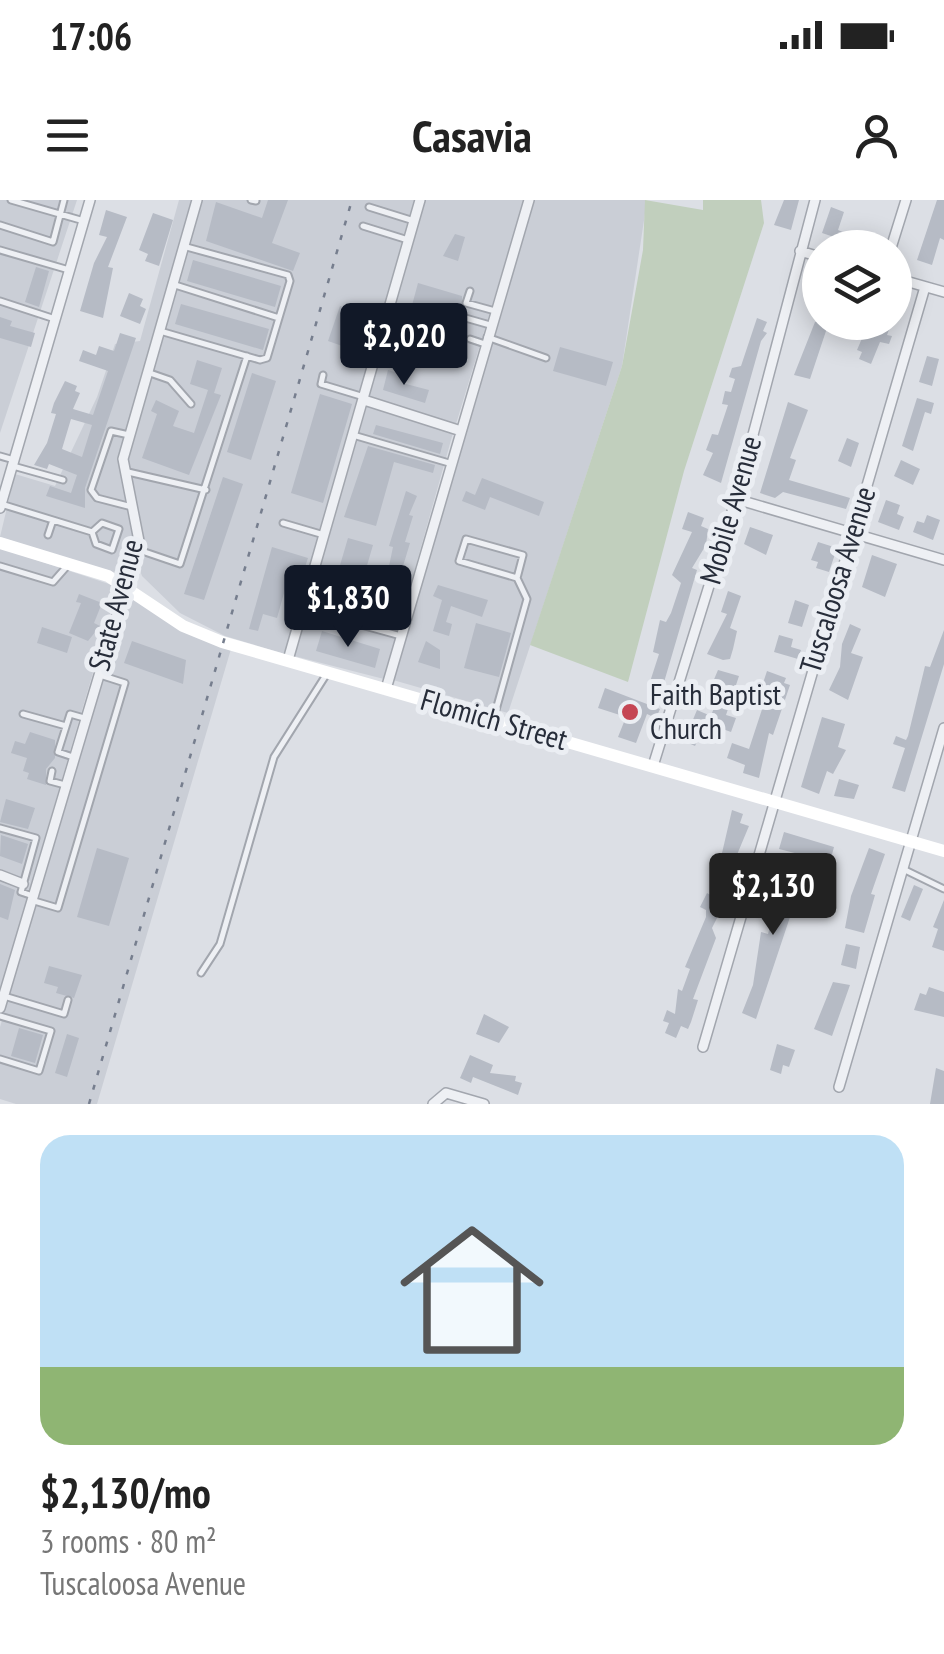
<!DOCTYPE html>
<html lang="en">
<head>
<meta charset="utf-8">
<style>
	body { margin:0; font-family:"PT Sans Narrow",sans-serif; background:#f6f6f6; color:#222; height:100vh; display:flex; flex-direction:column; font-size:38px; white-space:nowrap }
	* { box-sizing:border-box; margin:0 }
	p { font-size:32px; color:#767676 }
	.icon { flex:none; width:55px; height:55px; fill:none; stroke:currentColor; stroke-width:2; stroke-linecap:round; stroke-linejoin:round }
	.map { position:relative; height:904px; overflow:hidden }
	.details { display:flex; flex-direction:column; background:#fff; flex:1 }
	.details>* { flex:none }
	.controls { position:absolute; left:802px; top:30px; display:grid; gap:20px }
	.controls a { display:grid; place-items:center; width:110px; height:110px; border-radius:50%; background:#fff; box-shadow:0 5px 25px #0003; font-size:50px }
	.price { position:absolute; translate:-50% -85px; padding:0 22px; border-radius:10px; background:#111827; color:#fff; font-size:32px; line-height:65px; filter:drop-shadow(0 2px 5px #0008) }
	.price::after { content:''; position:absolute; left:50%; top:60px; width:30px; height:22px; margin-left:-15px; background:inherit; clip-path:polygon(0 0,100% 0,50% 100%) }
	.price.on { background:#222; color:#fff }
	ul { padding:0; list-style:none }
	li { display:grid; align-content:center; gap:20px; height:530px; padding:0 40px }
	li+li { border-top:2px solid #e0e0e0 }
	li span { display:grid; place-items:center; height:310px; border-radius:30px; color:#555 }
	li>.icon { margin-inline-start:auto }
	span .icon { width:180px; height:180px; fill:#fffc; stroke-width:1 }
	li b { font-size:42px }
	.status { display:flex; justify-content:space-between; align-items:center; height:70px; padding:0 50px; background:#fff; direction:ltr }
	.status svg { height:28px; fill:currentColor }
	header { display:flex; justify-content:space-between; align-items:center; height:130px; padding:0 40px; background:#fff; font-size:45px; font-weight:600 }
	.map>svg:first-child { display:block }
	.built { fill:#caced6 }
	.green { fill:#c1cfbd }
	.building { fill:#b6bbc5; fill-rule:evenodd }
	.lines { fill:none; stroke-linecap:round; stroke-linejoin:round }
	.lane-casing { stroke:#a2a6ae; stroke-width:9 }
	.street-casing { stroke:#a2a6ae; stroke-width:12 }
	.lane { stroke:#eef0f4; stroke-width:5 }
	.street { stroke:#eef0f4; stroke-width:9 }
	.secondary { stroke:#fff; stroke-width:12 }
	.rail { stroke:#767e8e; stroke-width:2.5; stroke-dasharray:5 10; stroke-linecap:butt }
	.poi-dot { fill:#c54654; stroke:#ebeef3; stroke-width:4 }
	.labels { text-anchor:middle; stroke-width:10; stroke-linejoin:round; paint-order:stroke }
	.street-label { font-size:30px; fill:#272d3a; stroke:#ebeef3 }
	.poi-label { font-size:30px; fill:#272d3a; stroke:#ebeef3; text-anchor:start }
</style>
</head>
<body>
<div class="status"><b>17:06</b><svg viewBox="0 0 49 12"><path d="M0 12V9h3v3zM5 12V6h3v6zM10 12V3h3v9zM15 12V0h3v12zM26 1h20v11H26zM47 4h2v5h-2z"/></svg></div>
<header><svg class="icon" aria-label="menu" viewBox="0 0 24 24"><path d="M4 6h16M4 12h16M4 18h16"/></svg>Casavia<svg class="icon" aria-label="person" viewBox="0 0 24 24"><circle cx="12" cy="8" r="4"/><path d="M4 21q1-7 8-7t8 7"/></svg></header>
<div class="map">
<svg width="944" height="904" viewBox="0 0 944 904">
	<rect width="100%" height="100%" fill="#dcdfe5"/>
	<path class="built" d="M 0,0 L 77,0 L 0,233 Z
		M 179,0 L 192,0 L 118,259 L 134,342 L 121,377 L 0,337 L 15,274 L 55,286 L 97,197 L 115,144 L 140,141 Z
		M 202,0 L 415,0 L 285,454 L 225,436 L 180,413 L 142,376 L 137,362 L 144,340 L 128,259 Z
		M 425,0 L 524,0 L 456,224 L 369,196 Z
		M 534,0 L 645,0 L 646,7 L 622,166 L 508,513 L 393,480 Z
		M 367,206 L 453,233 L 384,479 L 294,456 Z
		M 0,348 L 118,387 L 0,791 L 0,680 L 25,690 L 30,681 L 0,669 Z
		M 126,392 L 231,449 L 97,904 L 16,904 L 0,899 L 0,827 Z"/>
	<path class="green" d="M 645,0 L 703,10 L 703,0 L 761,0 L 764,23 L 684,271 L 628,482 L 530,445 L 622,166 L 643,50 Z"/>
	<path class="building" d="M 268,0 L 288,0 L 272,43 L 300,53 L 293,71 L 206,41 L 216,2 L 262,18 Z
		M 784,0 L 799,0 L 791,30 L 774,25 Z
		M 937,0 L 944,0 L 944,40 L 940,38 L 932,65 L 917,60 Z
		M 831,7 L 844,12 L 838,30 L 845,33 L 843,40 L 822,33 Z
		M 106,10 L 127,17 L 108,67 L 113,68 L 103,118 L 80,111 L 94,63 L 107,37 L 99,35 Z
		M 153,13 L 173,20 L 159,66 L 145,61 L 148,54 L 139,50 Z
		M 455,34 L 465,37 L 458,61 L 443,56 Z
		M 193,60 L 281,86 L 275,107 L 187,81 Z
		M 36,67 L 49,71 L 39,107 L 25,102 Z
		M 418,83 L 462,96 L 462,108 L 452,140 L 435,135 L 431,150 L 416,145 L 413,154 L 400,150 Z
		M 129,93 L 143,99 L 140,106 L 146,109 L 140,124 L 120,116 Z
		M 181,104 L 269,129 L 263,150 L 175,124 Z
		M 340,106 L 361,114 L 348,148 L 328,141 Z
		M 0,117 L 12,121 L 10,126 L 35,133 L 31,147 L 0,138 Z
		M 757,118 L 767,122 L 763,131 L 767,133 L 761,141 L 721,283 L 703,275 L 713,253 L 706,250 L 712,234 L 718,235 L 728,205 L 722,204 L 725,191 L 731,192 L 735,179 L 729,177 L 732,168 L 741,166 Z
		M 815,122 L 829,122 L 810,179 L 794,175 Z
		M 869,122 L 891,124 L 887,135 L 892,136 L 889,144 L 880,142 L 871,164 L 859,159 L 862,152 L 857,150 Z
		M 120,133 L 136,138 L 85,288 L 85,308 L 46,296 L 50,286 L 71,293 L 77,275 L 49,264 L 47,269 L 34,265 L 47,243 L 56,214 L 51,213 L 54,203 L 65,181 L 77,186 L 75,191 L 80,193 L 73,209 L 93,215 L 108,171 L 79,161 L 83,150 L 96,155 L 99,146 L 114,151 ZM 71,219 L 92,225 L 82,257 L 62,249 Z
		M 560,147 L 613,162 L 606,186 L 553,171 Z
		M 927,156 L 939,159 L 932,186 L 919,182 Z
		M 197,160 L 222,168 L 214,193 L 221,195 L 189,275 L 142,258 L 157,214 L 151,211 L 156,200 L 179,211 L 173,226 L 194,233 L 208,190 L 190,184 Z
		M 388,170 L 405,175 L 402,183 L 429,190 L 425,203 L 383,190 Z
		M 252,173 L 276,181 L 251,260 L 227,252 Z
		M 320,194 L 352,204 L 323,303 L 291,293 Z
		M 917,198 L 934,203 L 931,214 L 925,212 L 913,251 L 902,246 Z
		M 788,202 L 808,210 L 790,258 L 796,260 L 789,280 L 850,298 L 846,309 L 783,292 L 775,298 L 760,293 Z
		M 376,225 L 443,243 L 440,254 L 373,234 Z
		M 847,238 L 859,243 L 851,267 L 838,261 Z
		M 368,246 L 435,265 L 433,273 L 394,262 L 376,326 L 344,317 Z
		M 901,260 L 920,269 L 913,285 L 894,276 Z
		M 223,277 L 243,284 L 204,400 L 184,394 Z
		M 482,278 L 544,302 L 539,316 L 490,297 L 485,310 L 462,301 L 466,291 L 475,295 Z
		M 406,291 L 417,296 L 409,315 L 413,316 L 405,342 L 410,343 L 397,386 L 382,379 L 388,371 L 393,347 L 389,346 Z
		M 886,300 L 900,305 L 897,314 L 904,317 L 899,330 L 878,322 Z
		M 688,312 L 704,318 L 701,326 L 708,329 L 706,345 L 692,368 L 697,370 L 662,489 L 649,485 L 659,454 L 653,452 L 660,420 L 666,422 L 671,413 L 681,383 L 672,375 L 692,332 L 682,329 Z
		M 927,315 L 940,320 L 933,340 L 913,332 L 917,321 L 924,323 Z
		M 750,327 L 773,335 L 766,355 L 744,344 Z
		M 348,338 L 373,345 L 356,403 L 331,396 Z
		M 818,342 L 837,348 L 829,372 L 816,368 L 818,362 L 811,360 Z
		M 272,347 L 308,358 L 300,382 L 288,379 L 277,418 L 263,414 L 258,431 L 249,429 Z
		M 872,355 L 897,364 L 885,397 L 862,387 Z
		M 438,385 L 488,400 L 482,417 L 451,406 L 446,422 L 452,424 L 449,436 L 433,431 L 442,400 L 433,396 Z
		M 728,391 L 741,396 L 730,428 L 737,431 L 733,449 L 730,459 L 723,460 L 707,454 L 727,414 L 721,412 Z
		M 79,394 L 102,403 L 94,423 L 100,426 L 88,441 L 69,433 L 81,403 L 76,402 Z
		M 795,400 L 809,405 L 802,427 L 788,423 Z
		M 476,423 L 511,433 L 499,477 L 464,468 Z
		M 850,424 L 861,429 L 851,453 L 863,457 L 848,500 L 829,490 L 840,467 L 842,444 Z
		M 42,427 L 72,437 L 67,453 L 37,443 Z
		M 944,430 L 944,464 L 905,592 L 892,588 L 905,548 L 893,544 L 896,536 L 906,540 L 908,536 L 925,466 L 930,467 Z
		M 322,431 L 380,449 L 375,468 L 316,451 Z
		M 779,435 L 793,439 L 791,447 L 801,450 L 798,459 L 774,452 Z
		M 132,441 L 186,460 L 183,484 L 124,463 Z
		M 426,441 L 440,450 L 440,469 L 418,462 Z
		M 718,470 L 739,476 L 726,515 L 736,518 L 731,532 L 706,523 L 695,546 L 684,541 L 697,510 L 711,516 L 717,499 L 707,496 Z
		M 767,471 L 786,478 L 784,483 L 790,485 L 773,535 L 769,533 L 759,578 L 743,573 L 745,565 L 727,558 L 732,543 L 749,549 L 769,488 L 762,486 Z
		M 605,488 L 660,509 L 656,518 L 647,514 L 636,543 L 618,537 L 626,517 L 598,508 Z
		M 822,517 L 845,524 L 838,547 L 846,550 L 833,574 L 827,571 L 819,594 L 801,587 Z
		M 30,532 L 55,540 L 55,558 L 46,569 L 46,585 L 27,579 L 29,573 L 23,571 L 27,558 L 11,553 L 15,541 L 25,544 Z
		M 839,579 L 859,585 L 854,599 L 834,596 Z
		M 6,599 L 35,608 L 28,629 L 0,622 Z
		M 732,610 L 743,614 L 740,623 L 749,626 L 731,669 L 735,670 L 725,702 L 712,728 L 716,738 L 693,799 L 698,800 L 691,822 L 688,829 L 681,826 L 676,838 L 665,833 L 669,823 L 663,821 L 667,810 L 675,814 L 678,789 L 682,791 L 690,769 L 685,767 L 706,717 L 706,710 L 700,707 L 707,693 L 712,696 Z
		M 784,632 L 834,647 L 830,662 L 779,649 Z
		M 1,635 L 28,644 L 22,664 L 0,656 Z
		M 97,648 L 129,658 L 109,726 L 77,717 Z
		M 869,648 L 885,654 L 871,694 L 875,695 L 864,733 L 845,728 L 851,696 Z
		M 785,668 L 804,675 L 756,819 L 742,813 L 753,785 L 761,732 L 768,734 L 773,716 L 766,713 L 771,701 L 776,703 L 782,687 L 775,685 Z
		M 0,684 L 15,690 L 8,720 L 0,717 Z
		M 914,685 L 923,689 L 910,721 L 901,717 Z
		M 944,700 L 944,751 L 932,747 L 938,729 L 933,727 Z
		M 846,744 L 860,747 L 856,769 L 841,765 Z
		M 49,766 L 82,775 L 74,798 L 56,793 L 58,787 L 44,783 Z
		M 833,782 L 850,785 L 832,836 L 814,829 Z
		M 929,787 L 944,792 L 944,817 L 914,810 L 920,793 L 926,795 Z
		M 484,814 L 509,827 L 499,843 L 476,834 Z
		M 19,828 L 43,835 L 35,863 L 11,856 Z
		M 67,834 L 79,838 L 67,877 L 55,873 Z
		M 777,844 L 795,850 L 789,867 L 783,865 L 781,874 L 770,870 Z
		M 470,855 L 493,865 L 490,873 L 516,876 L 515,881 L 522,883 L 518,895 L 473,877 L 471,883 L 460,878 Z
		M 936,868 L 944,871 L 944,904 L 930,904 Z"/>
	<g class="lines">
		<defs>
			<path id="lane" d="M 11,0 L 84,21
				M 251,0 L 256,1
				M 369,7 L 414,21
				M 0,25 L 53,42 L 64,0
				M 363,26 L 408,40
				M 0,50 L 69,70
				M 172,84 L 279,118
				M 470,91 L 466,103 L 495,111
				M 0,101 L 55,119
				M 462,117 L 490,125
				M 160,131 L 260,160 L 267,158 L 290,81 L 288,75 L 183,46
				M 487,137 L 546,158
				M 470,139 L 485,144
				M 147,172 L 170,180 L 191,204
				M 323,175 L 321,184 L 364,197
				M 129,235 L 111,231 L 91,290 L 97,298 L 132,307
				M 353,235 L 449,263
				M 0,256 L 14,260
				M 13,266 L 63,280
				M 128,272 L 206,290
				M 1,304 L 92,332 L 96,344 L 112,350 L 119,329 L 102,323 L 92,332
				M 283,323 L 324,335
				M 48,335 L 53,320
				M 136,349 L 180,364 L 247,156
				M 0,366 L 53,382 L 68,365
				M 303,409 L 401,436
				M 23,514 L 66,526
				M 494,517 L 527,399 L 517,378 L 459,361 L 466,339 L 523,355 L 517,378
				M 73,557 L 58,552 L 70,514 L 84,518
				M 52,571 L 50,581 L 65,585
				M 0,628 L 36,638 L 21,692 L 33,696
				M 903,669 L 944,689
				M 31,700 L 58,708 L 125,483 L 100,475
				M 201,773 L 220,744 L 274,557 L 326,475
				M 4,796 L 64,814 L 68,800
				M 0,816 L 51,831 L 39,871 L 0,859"/>
			<path id="street" d="M 891,48 L 906,0
				M 800,51 L 820,57
				M 895,78 L 944,92
				M 364,200 L 458,230
				M 736,299 L 944,360
				M 0,308 L 90,0
				M 288,460 L 420,0
				M 386,489 L 529,0
				M 653,566 L 736,299 L 815,0
				M 0,675 L 23,684
				M 0,808 L 139,341 L 123,259 L 197,0
				M 703,847 L 925,87
				M 839,887 L 944,528
				M 433,904 L 446,893 L 484,904"/>
		</defs>
		<use href="#lane" class="lane-casing"/>
		<use href="#street" class="street-casing"/>
		<use href="#lane" class="lane"/>
		<use href="#street" class="street"/>
		<path class="secondary" d="M 0,343 L 108,376 L 183,426 L 222,442 L 944,651"/>
		<path class="rail" d="M 89,904 L 352,0"/>
	</g>
	<circle class="poi-dot" cx="630" cy="512" r="10"/>
	<g class="labels">
		<g class="street-label">
			<text transform="translate(731 310) rotate(-74)" y="10">Mobile Avenue</text>
			<text transform="translate(838 380) rotate(-73)" y="10">Tuscaloosa Avenue</text>
			<text transform="translate(116 405) rotate(-75)" y="10">State Avenue</text>
			<text transform="translate(494 520) rotate(16)" y="10">Flomich Street</text>
		</g>
		<g class="poi-label">
			<text x="650" y="505">Faith Baptist<tspan x="650" dy="34">Church</tspan></text>
		</g>
	</g>
</svg>
<div class="controls">
<a><svg class="icon" aria-label="layers" viewBox="0 0 24 24"><path d="M12 4l9 5-9 5-9-5zM3 14l9 5 9-5"/></svg></a>
</div>
<b class="price" style="left:404px;top:188px">$2,020</b>
<b class="price" style="left:348px;top:450px">$1,830</b>
<b class="price on" style="left:773px;top:738px">$2,130</b>
</div>
<section class="details">
<ul>
<li><span style="background:linear-gradient(#bfe0f5 75%,#8fb573 0)"><svg class="icon" aria-label="home" viewBox="0 0 24 24"><path d="M3 11l9-7 9 7M6 9v11h12V9"/></svg></span><div><b>$2,130/mo</b><p>3 rooms · 80 m²</p><p>Tuscaloosa Avenue</p></div></li>
</ul>
</section>
</body>
</html>
